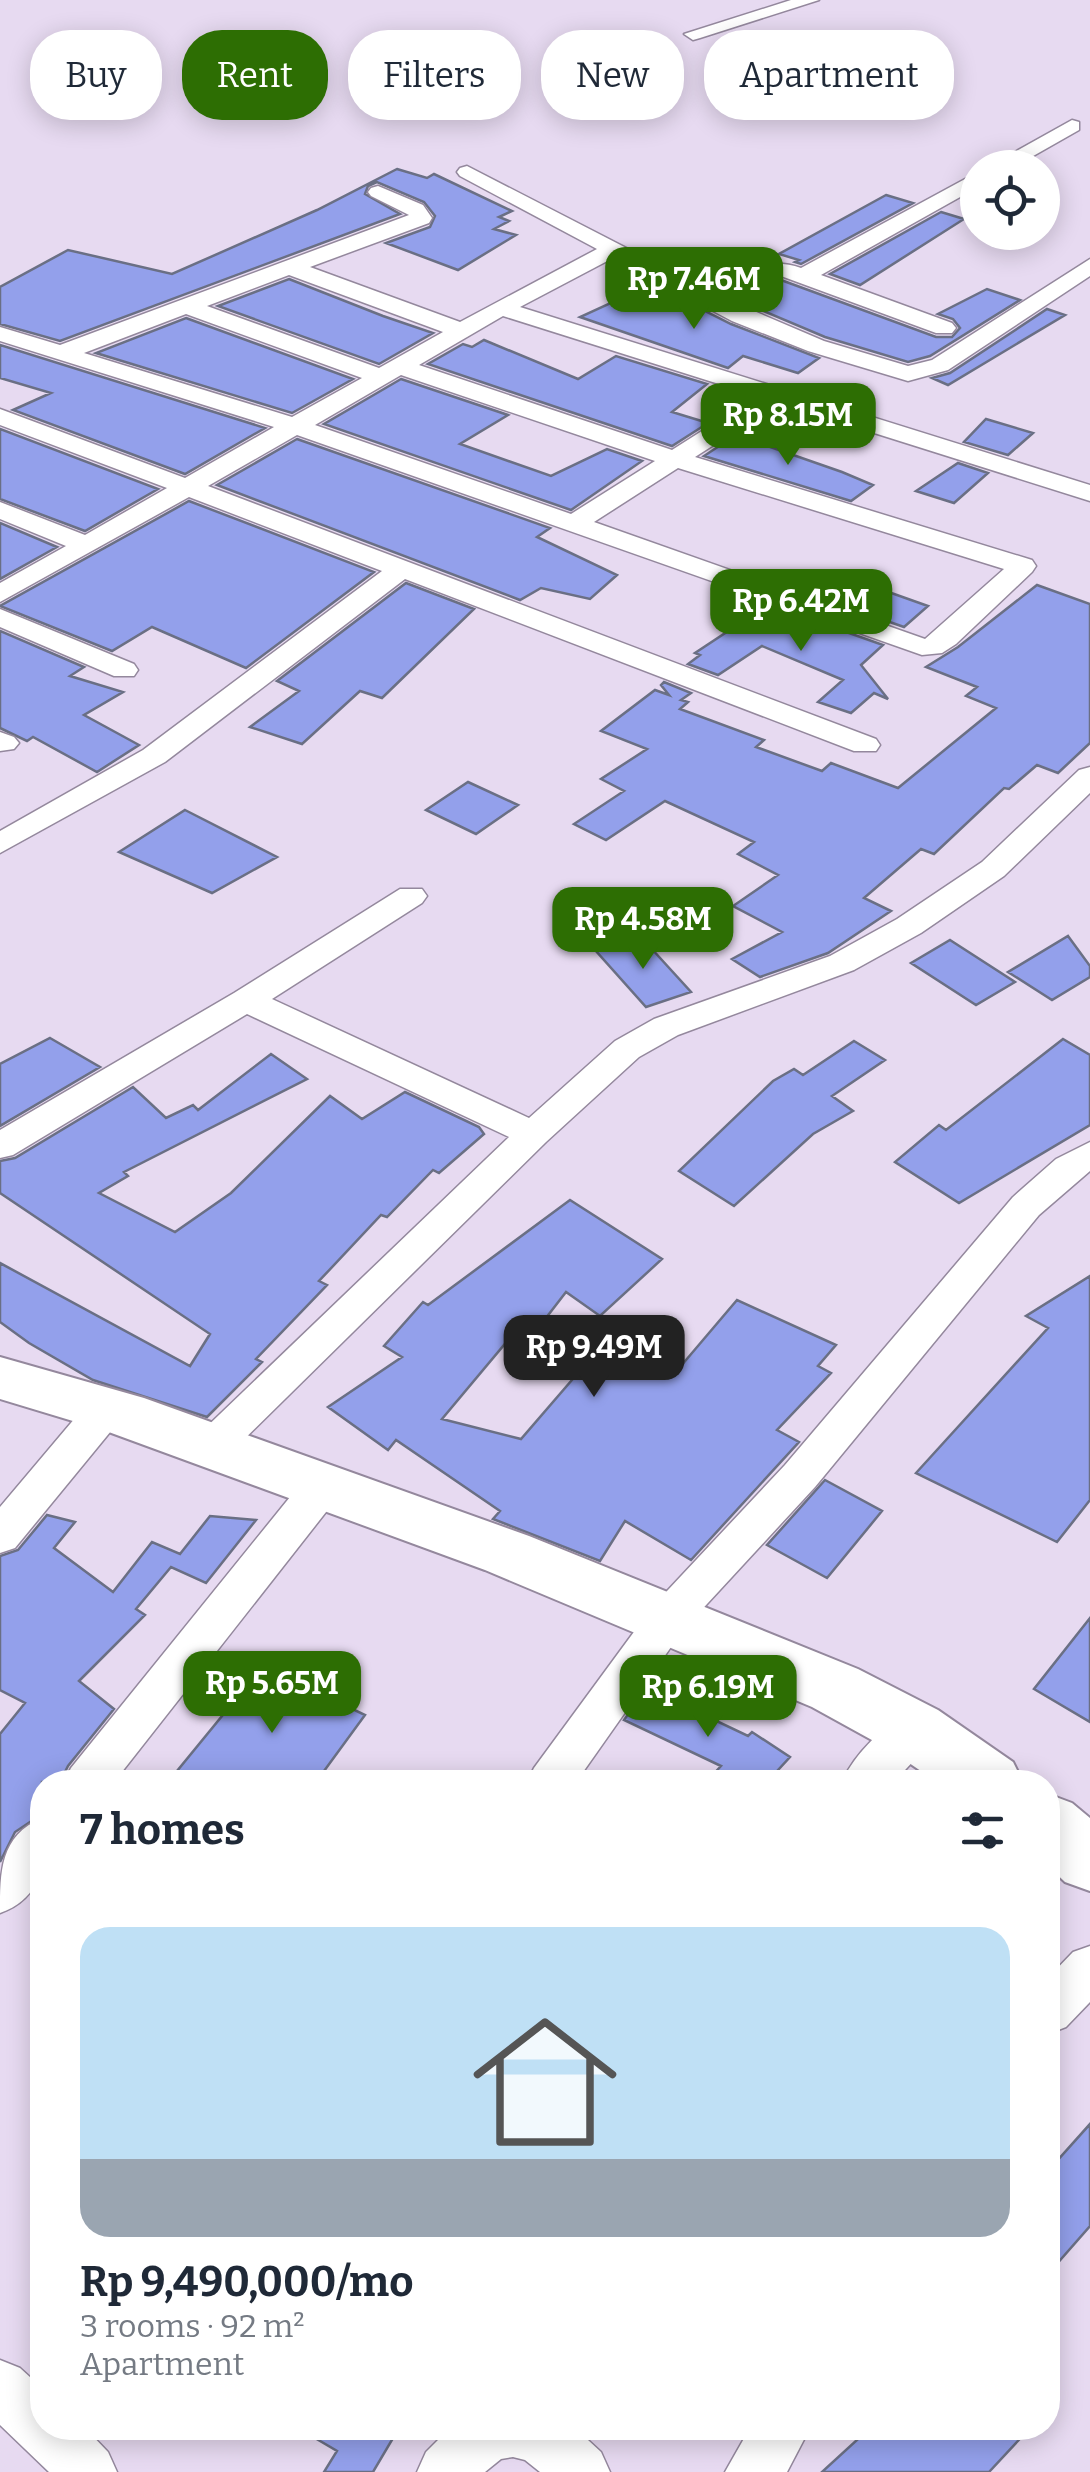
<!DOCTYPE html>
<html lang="en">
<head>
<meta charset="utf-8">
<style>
	body { margin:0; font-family:Bitter,serif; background:#f6f6f7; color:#1f2937; height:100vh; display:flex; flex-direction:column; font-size:38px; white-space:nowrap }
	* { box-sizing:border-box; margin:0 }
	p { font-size:32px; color:#747a83 }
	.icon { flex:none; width:55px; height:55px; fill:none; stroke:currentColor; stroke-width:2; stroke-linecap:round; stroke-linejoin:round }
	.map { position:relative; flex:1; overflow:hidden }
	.sheet { position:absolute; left:30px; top:1770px; width:1030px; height:670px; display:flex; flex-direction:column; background:#fff; border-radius:40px; box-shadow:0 5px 25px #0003 }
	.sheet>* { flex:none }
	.hud { position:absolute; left:30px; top:30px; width:1030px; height:90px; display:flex; gap:20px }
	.fabs { position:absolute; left:960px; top:150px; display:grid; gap:20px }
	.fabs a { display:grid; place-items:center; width:100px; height:100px; border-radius:50%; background:#fff; box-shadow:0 5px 25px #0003; font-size:50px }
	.price { position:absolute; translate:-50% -85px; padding:0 22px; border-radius:20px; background:#2d6e03; color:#fff; font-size:32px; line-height:65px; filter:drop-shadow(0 2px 5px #0008) }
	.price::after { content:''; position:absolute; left:50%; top:60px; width:30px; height:22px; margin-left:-15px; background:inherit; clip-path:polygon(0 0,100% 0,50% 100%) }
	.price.on { background:#222; color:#fff }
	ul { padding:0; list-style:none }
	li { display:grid; align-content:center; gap:20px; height:530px; padding:0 50px }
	li span { display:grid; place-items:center; height:310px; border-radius:30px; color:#555 }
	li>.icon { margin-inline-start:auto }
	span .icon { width:180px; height:180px; fill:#fffc; stroke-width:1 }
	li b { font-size:42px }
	h2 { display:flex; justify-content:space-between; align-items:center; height:120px; padding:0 50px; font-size:42px }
	.tag { padding:0 35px; border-radius:40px; background:#fff; box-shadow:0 5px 25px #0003; font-size:35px; line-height:90px }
	.tag.on { background:#2d6e03; color:#fff }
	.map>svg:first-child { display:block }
	.building { fill:#93a0eb; stroke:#6a6f84; stroke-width:2.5 }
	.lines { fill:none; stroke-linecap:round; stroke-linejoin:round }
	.minor-casing { stroke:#94889d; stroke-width:3 }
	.highway-casing { stroke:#94889d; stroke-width:4 }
	.minor { fill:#fff; fill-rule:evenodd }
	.highway { fill:#fff; fill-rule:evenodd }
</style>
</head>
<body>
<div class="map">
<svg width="1090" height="2472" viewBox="0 0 1090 2472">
	<rect width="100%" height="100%" fill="#e7daf1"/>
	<path class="building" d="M 397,169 L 427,178 L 434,174 L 512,211 L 499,217 L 509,221 L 494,229 L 516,235 L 458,270 L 386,243 L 430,227 L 435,216 L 424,202 L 377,182 L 368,186 L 365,194 L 400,214 L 60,341 L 0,324 L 0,287 L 68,250 L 172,274 L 317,210 Z
		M 886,195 L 913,203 L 801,264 L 795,262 L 799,260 L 779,254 Z
		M 941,212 L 964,219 L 860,285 L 830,274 Z
		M 289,279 L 383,316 L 433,333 L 379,364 L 218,306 Z
		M 781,280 L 936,337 L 952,337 L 960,328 L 953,319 L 938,314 L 987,289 L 1020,300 L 930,356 L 908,362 L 825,337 L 730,297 L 763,282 Z
		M 641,289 L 693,305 L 731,324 L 819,358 L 798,373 L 743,356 L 728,368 L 580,317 Z
		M 1047,309 L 1065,315 L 948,385 L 932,378 L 950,373 Z
		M 186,318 L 353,379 L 292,413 L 96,353 Z
		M 484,340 L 578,379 L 616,356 L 707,384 L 672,412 L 708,423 L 672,446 L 428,364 L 463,344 L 472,347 Z
		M 0,345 L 265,428 L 185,474 L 13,410 L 51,393 L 0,378 Z
		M 401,379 L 508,415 L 460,444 L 551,476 L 607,449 L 642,461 L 571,510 L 324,424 Z
		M 986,419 L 1033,433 L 1008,455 L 964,442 Z
		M 0,429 L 158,489 L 85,531 L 0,499 Z
		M 736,435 L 842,472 L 873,485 L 851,501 L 704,456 Z
		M 297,439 L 550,528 L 537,537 L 617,575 L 590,599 L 541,588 L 520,600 L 217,485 Z
		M 958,463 L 988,473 L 954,503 L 916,491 Z
		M 189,501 L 374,572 L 246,668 L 152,627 L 112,651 L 0,606 Z
		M 0,523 L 57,547 L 0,579 Z
		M 835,573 L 928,606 L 904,627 L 807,593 Z
		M 406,583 L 474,609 L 382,698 L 360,691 L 302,744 L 250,727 L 299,691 L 277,681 Z
		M 1037,585 L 1090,604 L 1090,743 L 1058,773 L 1037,765 L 1009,789 L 1004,788 L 934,854 L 921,849 L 864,898 L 891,911 L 828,953 L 760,977 L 732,959 L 782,932 L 733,906 L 778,875 L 738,854 L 754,842 L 665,801 L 606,840 L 574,824 L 624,791 L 601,779 L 647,749 L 601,731 L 655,690 L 669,695 L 661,685 L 664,682 L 691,693 L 681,700 L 688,702 L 680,709 L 764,740 L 756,747 L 822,771 L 831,763 L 898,788 L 996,708 L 966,696 L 977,687 L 926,667 L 958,647 Z
		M 784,610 L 883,645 L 861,665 L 888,699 L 874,693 L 851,713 L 818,702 L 843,680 L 762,646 L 718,675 L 688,664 L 700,655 L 695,653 L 742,622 L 758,629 Z
		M 0,631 L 84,667 L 70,676 L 123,692 L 84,715 L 139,745 L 97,772 L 33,737 L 27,741 L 0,728 Z
		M 468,782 L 518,805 L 476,834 L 426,810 Z
		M 185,810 L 277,857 L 212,893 L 119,852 Z
		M 640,936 L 691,992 L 646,1007 L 596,951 Z
		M 1068,936 L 1090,966 L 1090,977 L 1052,1000 L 1008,972 Z
		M 950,940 L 1015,982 L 976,1005 L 911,963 Z
		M 50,1038 L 100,1067 L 0,1126 L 0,1064 Z
		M 1063,1039 L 1090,1055 L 1090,1125 L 959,1203 L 895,1162 L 939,1125 L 946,1130 Z
		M 854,1041 L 885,1060 L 832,1096 L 853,1111 L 813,1134 L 734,1206 L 679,1171 L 773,1081 L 794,1069 L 803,1075 Z
		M 271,1054 L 307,1079 L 124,1172 L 128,1176 L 99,1193 L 175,1232 L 231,1193 L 330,1096 L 362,1119 L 405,1092 L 479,1127 L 484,1134 L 439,1173 L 433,1170 L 387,1217 L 381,1215 L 319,1281 L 327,1285 L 256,1359 L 262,1362 L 207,1417 L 93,1380 L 29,1343 L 0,1322 L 0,1263 L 190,1366 L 210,1334 L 0,1193 L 0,1161 L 15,1158 L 133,1087 L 166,1118 L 193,1105 L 198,1110 Z
		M 570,1200 L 662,1259 L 600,1316 L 566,1292 L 532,1336 L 519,1327 L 442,1419 L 521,1439 L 609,1337 L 675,1373 L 737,1300 L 836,1345 L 818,1366 L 831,1373 L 777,1430 L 799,1442 L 691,1560 L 625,1521 L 600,1561 L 493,1519 L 500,1511 L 396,1440 L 388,1450 L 328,1407 L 402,1357 L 384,1346 L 423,1302 L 428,1305 Z
		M 1090,1276 L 1090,1500 L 1057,1542 L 916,1473 L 1048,1328 L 1026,1316 Z
		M 825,1480 L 882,1511 L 827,1578 L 767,1545 Z
		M 47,1515 L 75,1522 L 54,1548 L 113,1592 L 152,1542 L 180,1554 L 210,1516 L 256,1520 L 206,1583 L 171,1567 L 136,1609 L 145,1615 L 79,1681 L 114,1709 L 68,1766 L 60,1782 L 42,1782 L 42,1814 L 15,1832 L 0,1862 L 0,1734 L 25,1703 L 0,1690 L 0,1556 L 18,1550 Z
		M 1090,1618 L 1090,1722 L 1034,1689 Z
		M 263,1666 L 365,1715 L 316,1782 L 168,1782 Z
		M 647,1688 L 748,1736 L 752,1732 L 790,1757 L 767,1782 L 706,1782 L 721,1766 L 624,1720 Z
		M 1090,2124 L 1090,2226 L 1048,2274 L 1048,2171 Z
		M 298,2428 L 399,2428 L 373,2472 L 324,2472 L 337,2451 Z
		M 870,2428 L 1030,2428 L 989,2472 L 822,2472 Z"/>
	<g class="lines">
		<defs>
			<path id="minor" d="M 791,0 L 819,0 L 700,38 L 693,40 L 684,34 Z
				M 1072,120 L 1079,122 L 1079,130 L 1012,168 L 986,168 Z
				M 467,166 L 704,288 C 736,274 766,255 801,268 L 978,172 L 978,187 L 821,275 L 952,323 L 956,328 L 952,333 L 936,333 L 781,276 L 762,278 L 721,297 L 824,341 L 908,366 L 932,360 L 1090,259 L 1090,276 L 948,370 L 908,381 L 808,351 L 732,321 L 613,258 L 520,307 L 1090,485 L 1090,501 L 779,403 L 695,457 L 1032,560 L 1036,566 L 1032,572 L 956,644 L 942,653 L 922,655 L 297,435 L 208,486 L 876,739 L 880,745 L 876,751 L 854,751 L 405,579 L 165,762 L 0,853 L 0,831 L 143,750 L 382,571 L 189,497 L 0,602 L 0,583 L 66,546 L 0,519 L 0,502 L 85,535 L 167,488 L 0,425 L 0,409 L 185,478 L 274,427 L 0,341 L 0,327 L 60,345 L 409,215 L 371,196 L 368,192 L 371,188 L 378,186 L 423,205 L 432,218 L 429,223 L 310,267 L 460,322 L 597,249 L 460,176 L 457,172 L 460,168 ZM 289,275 L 443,332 L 379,368 L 207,306 ZM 186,314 L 362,378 L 292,417 L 84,353 ZM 503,316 L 757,396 L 672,450 L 419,365 ZM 401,375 L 655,461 L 571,514 L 315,425 ZM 678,468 L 1004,569 L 925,639 L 594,522 Z
				M 0,609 L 134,664 L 138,670 L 134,676 L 114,676 L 0,627 Z
				M 0,732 L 14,737 L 19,743 L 14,749 L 0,751 Z
				M 1090,767 L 1090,793 L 1004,876 L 921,933 L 854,970 L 678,1035 L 639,1057 L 546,1142 L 224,1459 L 210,1463 L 196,1459 L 190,1448 L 196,1437 L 509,1137 L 247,1014 L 13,1155 L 0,1158 L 0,1130 L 234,993 L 400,889 L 422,889 L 427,896 L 422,903 L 272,999 L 529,1118 L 615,1041 L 654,1019 L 830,956 L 897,919 L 982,862 L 1079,770 Z
				M 1090,1142 L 1090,1171 L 1039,1215 L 815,1487 L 683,1630 L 576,1782 L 527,1782 L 534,1768 L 653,1606 L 785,1465 L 1013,1197 L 1056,1159 Z
				M 106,1394 L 120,1398 L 126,1409 L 120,1420 L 15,1548 L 0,1553 L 0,1507 L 92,1398 Z
				M 322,1471 L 337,1476 L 343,1487 L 337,1498 L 114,1782 L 64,1782 L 71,1768 L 307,1476 Z
				M 914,1711 L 930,1717 L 937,1730 L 930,1743 L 894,1782 L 842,1782 C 853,1756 886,1721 914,1711 Z
				M 42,1818 C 45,1859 45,1897 0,1913 C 0,1871 0,1836 42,1818 Z
				M 1090,1946 L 1090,2002 L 1066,2027 L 1048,2034 L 1048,1978 L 1073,1952 Z
				M 0,2360 L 20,2368 L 42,2388 L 42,2428 L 85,2428 L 108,2452 L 117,2472 L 49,2472 L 0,2425 Z
				M 450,2428 L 575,2428 L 601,2452 L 610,2472 L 540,2472 L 525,2460 L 513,2457 L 501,2459 L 485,2472 L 417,2472 L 426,2452 Z
				M 750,2428 L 810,2428 L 787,2472 L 725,2472 Z"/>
			<path id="highway" d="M 0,1357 L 144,1398 L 529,1536 L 858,1669 L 938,1710 L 1013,1762 L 1023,1782 L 937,1782 L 890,1750 L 812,1707 L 485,1570 L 106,1431 L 0,1399 Z
				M 1048,1794 L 1072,1803 L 1090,1818 L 1090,1891 L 1065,1882 L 1048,1866 Z"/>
		</defs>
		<use href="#minor" class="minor-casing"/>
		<use href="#highway" class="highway-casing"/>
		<use href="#minor" class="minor"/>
		<use href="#highway" class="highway"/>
	</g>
</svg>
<div class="fabs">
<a><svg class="icon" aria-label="locate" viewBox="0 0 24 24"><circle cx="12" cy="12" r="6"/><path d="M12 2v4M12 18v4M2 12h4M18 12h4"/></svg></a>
</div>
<b class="price" style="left:694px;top:332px">Rp 7.46M</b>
<b class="price" style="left:788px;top:468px">Rp 8.15M</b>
<b class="price" style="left:801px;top:654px">Rp 6.42M</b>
<b class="price" style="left:643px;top:972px">Rp 4.58M</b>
<b class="price on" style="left:594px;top:1400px">Rp 9.49M</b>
<b class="price" style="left:272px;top:1736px">Rp 5.65M</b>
<b class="price" style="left:708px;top:1740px">Rp 6.19M</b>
<div class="hud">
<a class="tag">Buy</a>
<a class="tag on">Rent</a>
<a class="tag">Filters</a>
<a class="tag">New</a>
<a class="tag">Apartment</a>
</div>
<section class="sheet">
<h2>7 homes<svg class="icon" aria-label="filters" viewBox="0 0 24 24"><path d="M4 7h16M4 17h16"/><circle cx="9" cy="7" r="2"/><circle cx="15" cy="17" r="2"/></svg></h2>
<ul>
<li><span style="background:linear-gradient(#bfe0f5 75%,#9aa5b1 0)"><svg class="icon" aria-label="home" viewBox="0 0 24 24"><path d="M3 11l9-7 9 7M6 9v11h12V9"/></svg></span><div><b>Rp 9,490,000/mo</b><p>3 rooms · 92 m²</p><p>Apartment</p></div></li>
</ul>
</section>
</div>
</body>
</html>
